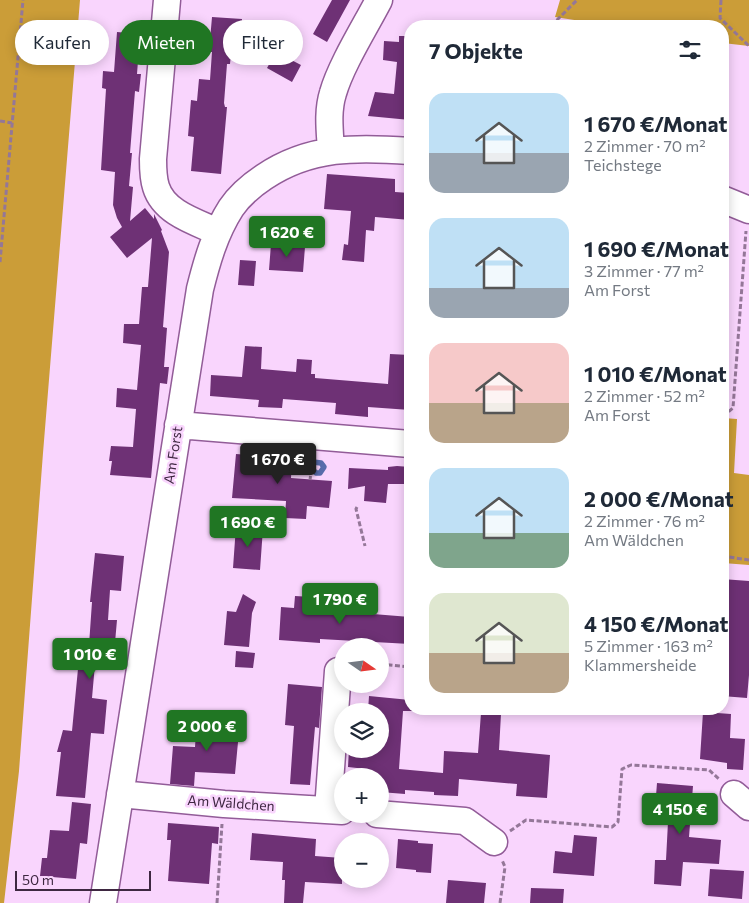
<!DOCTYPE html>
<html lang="de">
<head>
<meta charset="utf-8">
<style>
	body { margin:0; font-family:Commissioner,sans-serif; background:#f6f6f7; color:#1f2937; height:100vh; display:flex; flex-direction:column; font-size:19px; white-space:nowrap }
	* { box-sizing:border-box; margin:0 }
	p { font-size:16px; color:#747a83 }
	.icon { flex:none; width:28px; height:28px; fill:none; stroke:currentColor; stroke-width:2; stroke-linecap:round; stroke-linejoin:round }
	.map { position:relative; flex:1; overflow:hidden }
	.side { position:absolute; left:404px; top:20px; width:325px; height:695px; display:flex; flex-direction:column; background:#fff; border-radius:20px; box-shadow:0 2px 12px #0003 }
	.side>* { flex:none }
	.top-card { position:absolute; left:15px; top:20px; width:314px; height:45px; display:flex; gap:10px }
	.needle { width:32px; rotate:104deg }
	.fabs { position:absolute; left:334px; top:638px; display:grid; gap:10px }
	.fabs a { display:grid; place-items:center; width:55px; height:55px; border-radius:50%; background:#fff; box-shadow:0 2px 12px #0003; font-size:25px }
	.scale { position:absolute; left:15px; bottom:12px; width:136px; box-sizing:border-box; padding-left:5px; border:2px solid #3e2741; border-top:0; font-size:14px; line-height:18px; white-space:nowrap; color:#3e2741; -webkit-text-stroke:4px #f9d5fd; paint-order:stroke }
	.price { position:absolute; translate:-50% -42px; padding:0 11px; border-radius:5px; background:#207623; color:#fff; font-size:16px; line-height:32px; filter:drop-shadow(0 1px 2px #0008) }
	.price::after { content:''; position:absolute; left:50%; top:30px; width:15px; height:11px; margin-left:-8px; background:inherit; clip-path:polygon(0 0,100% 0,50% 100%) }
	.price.selected { background:#222; color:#fff }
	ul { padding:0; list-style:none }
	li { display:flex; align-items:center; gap:15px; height:125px; padding:0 25px }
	li span { display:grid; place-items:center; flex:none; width:140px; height:100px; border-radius:15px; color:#555 }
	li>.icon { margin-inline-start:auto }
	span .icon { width:60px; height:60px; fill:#fffc; stroke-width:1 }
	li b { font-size:21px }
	h2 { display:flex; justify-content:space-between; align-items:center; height:60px; padding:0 25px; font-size:21px }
	.pill { padding:0 18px; border-radius:22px; background:#fff; box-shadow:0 2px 12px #0003; font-size:18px; line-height:45px }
	.pill.selected { background:#207623; color:#fff }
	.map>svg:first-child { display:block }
	.forest { fill:#cb9d38 }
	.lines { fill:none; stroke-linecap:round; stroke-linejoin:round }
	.stream { stroke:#586cab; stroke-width:5.5 }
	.building { fill:#6e3175 }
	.minor-casing { stroke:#925c98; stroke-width:29 }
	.path { stroke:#947798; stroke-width:3; stroke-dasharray:5 2.5; stroke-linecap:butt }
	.minor { stroke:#fff; stroke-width:26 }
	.labels { text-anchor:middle; stroke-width:5; stroke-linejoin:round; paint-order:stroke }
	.street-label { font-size:14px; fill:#3e2741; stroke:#f9d5fd }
</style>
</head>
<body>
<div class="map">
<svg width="749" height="903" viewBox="0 0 749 903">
	<rect width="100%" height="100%" fill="#f9d5fd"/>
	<path class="forest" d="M 0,0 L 80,0 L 43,453 L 19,771 L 4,903 L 0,903 Z
		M 560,0 L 749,0 L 749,46 L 723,43 L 722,26 L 613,26 L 555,17 Z
		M 723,418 L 737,419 L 734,473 L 749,475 L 749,565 L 723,563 Z"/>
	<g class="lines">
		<path class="stream" d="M 314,471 L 316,473 L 320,473 L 324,467 L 321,463 L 313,462 L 308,457 L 308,452 L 315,444"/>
	</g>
	<path class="building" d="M 332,0 L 350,0 L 327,42 L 313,34 Z
		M 212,17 L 242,19 L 239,54 L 231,54 L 230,64 L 227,64 L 224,103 L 225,107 L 227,107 L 221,174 L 191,171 L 194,137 L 188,136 L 191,100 L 197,101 L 199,79 L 210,80 L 212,52 L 209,52 Z
		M 117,32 L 140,34 L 137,74 L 141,74 L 139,92 L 135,91 L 130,153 L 132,153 L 129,186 L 133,187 L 130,221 L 145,208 L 154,219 L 154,214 L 162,230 L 161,231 L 169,252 L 163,327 L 167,328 L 164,367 L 169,367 L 167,384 L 160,383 L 151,478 L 110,475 L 112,461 L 109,461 L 111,446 L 133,447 L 136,409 L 116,407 L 117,388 L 137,390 L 141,345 L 123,343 L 124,324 L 139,324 L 142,287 L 148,287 L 152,238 L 127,258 L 110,237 L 122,227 L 117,218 L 113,205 L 115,172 L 101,170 L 106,89 L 102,88 L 103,71 L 114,72 Z
		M 399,36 L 410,36 L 410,120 L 368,116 L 375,92 L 394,94 L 397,62 L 383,60 L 384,41 L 399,42 Z
		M 276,52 L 301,65 L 292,82 L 267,68 Z
		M 327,174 L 395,179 L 395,192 L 410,193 L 410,220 L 375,217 L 374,231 L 366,230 L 364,262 L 342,260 L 344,244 L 348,245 L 351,211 L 324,209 Z
		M 271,244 L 305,247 L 303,272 L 269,270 Z
		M 240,260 L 256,261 L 254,286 L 238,285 Z
		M 245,346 L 262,347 L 261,369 L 296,372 L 297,359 L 312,360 L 311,374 L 315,374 L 315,378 L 388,384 L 390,354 L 410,355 L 410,410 L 368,407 L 368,417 L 335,414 L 336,403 L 283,399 L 282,408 L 258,407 L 259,400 L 210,396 L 211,375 L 242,377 Z
		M 236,454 L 292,458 L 291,478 L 332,481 L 329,508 L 307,506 L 306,519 L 285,518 L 286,501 L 232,498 Z
		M 397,466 L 410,467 L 410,484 L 388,484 L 386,503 L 364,501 L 365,486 L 348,489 L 349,468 L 388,470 L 388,467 Z
		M 236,526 L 263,528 L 260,570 L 233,568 Z
		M 95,553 L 124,556 L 121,591 L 110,590 L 108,620 L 117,620 L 113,665 L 95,664 L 92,698 L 107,700 L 104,734 L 91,733 L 85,798 L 56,796 L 61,752 L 57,752 L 63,730 L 72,731 L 80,648 L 88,649 L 89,645 L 92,602 L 90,602 Z
		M 722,579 L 749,581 L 749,675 L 747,698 L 722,696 Z
		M 243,594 L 256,602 L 252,613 L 249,647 L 224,645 L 227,611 L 236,612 Z
		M 295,596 L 312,597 L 311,609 L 410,617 L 410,644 L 320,639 L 320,643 L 279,640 L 281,607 L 294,608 Z
		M 236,651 L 255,653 L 253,668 L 235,667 Z
		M 288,684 L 322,687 L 319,728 L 315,727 L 310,785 L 290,784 L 294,726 L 285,725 Z
		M 369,696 L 410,700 L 410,709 L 417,709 L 417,711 L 403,711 L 399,769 L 443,773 L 444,751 L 478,753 L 481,713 L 501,714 L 499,750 L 550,755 L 547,798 L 516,796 L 517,784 L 459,779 L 458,796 L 434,795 L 434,792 L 405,790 L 405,794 L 380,792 L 380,776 L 365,776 L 366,769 L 348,767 L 349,749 L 380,749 L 380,711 L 368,711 Z
		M 703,712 L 731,714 L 730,738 L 745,739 L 743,770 L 727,769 L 727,763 L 700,759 Z
		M 197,718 L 240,721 L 235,774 L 195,772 L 194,786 L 170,784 L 173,746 L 195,747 Z
		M 657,783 L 693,786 L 689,837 L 721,840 L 719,864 L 683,862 L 681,886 L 654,884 L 655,860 L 666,860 L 668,822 L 654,821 Z
		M 72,802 L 91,804 L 87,844 L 80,843 L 76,879 L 40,876 L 42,858 L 47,858 L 50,830 L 69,831 Z
		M 168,823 L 219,827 L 218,844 L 212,843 L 209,884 L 168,881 L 171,840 L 167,840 Z
		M 252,833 L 316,839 L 315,856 L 342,858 L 342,884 L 305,882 L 303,903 L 284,903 L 285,880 L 282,880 L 283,862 L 250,860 Z
		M 574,835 L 597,837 L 594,876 L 553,873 L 555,851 L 572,853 Z
		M 398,839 L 418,841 L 418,843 L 433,844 L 431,873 L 416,872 L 416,870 L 396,868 Z
		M 710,869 L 744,871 L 742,899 L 708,896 Z
		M 448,880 L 486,883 L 484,903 L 446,903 Z
		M 531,888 L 564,889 L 563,903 L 530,903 Z"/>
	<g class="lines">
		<defs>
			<path id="minor" d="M 167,0 L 153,159 C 153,169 153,178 156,187 C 164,213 196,222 218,232
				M 331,151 C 330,132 327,112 333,93 C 341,65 365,27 379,0
				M 722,199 L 749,210
				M 178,425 L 410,444
				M 120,794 L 224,804 L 342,811
				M 734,794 L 749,807
				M 328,810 L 338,671
				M 377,814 L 465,821 L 494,842
				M 103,903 L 200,289 C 207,261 215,233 231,208 C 239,196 252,185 264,177 C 310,146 357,147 410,151"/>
		</defs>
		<use href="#minor" class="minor-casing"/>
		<path class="path" d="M 721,0 L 720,18 L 749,46
			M 552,26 L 553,24 L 577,0
			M 0,121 L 12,123
			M 0,262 L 23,0
			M 722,414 L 726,414 L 733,408 L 746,231
			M 305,456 L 312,465 L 310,480
			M 357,507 L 356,509 L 365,546
			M 722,556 L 749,560
			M 380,664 L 410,667
			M 510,831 L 526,820 L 612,827 L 618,822 L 622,769 L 631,765 L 709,770 L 719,779
			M 217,903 L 222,824
			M 500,903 L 505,867 L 502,860"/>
		<use href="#minor" class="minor"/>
	</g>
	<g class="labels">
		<g class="street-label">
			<text transform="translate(173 455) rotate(-81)" y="5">Am Forst</text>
			<text transform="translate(231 803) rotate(4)" y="5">Am Wäldchen</text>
		</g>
	</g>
</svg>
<div class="fabs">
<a><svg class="needle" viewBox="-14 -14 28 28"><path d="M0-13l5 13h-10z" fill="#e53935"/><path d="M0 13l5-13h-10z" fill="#747a83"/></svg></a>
<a><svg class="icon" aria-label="layers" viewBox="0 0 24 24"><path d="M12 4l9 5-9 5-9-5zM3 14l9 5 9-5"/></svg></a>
<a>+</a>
<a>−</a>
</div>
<div class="scale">50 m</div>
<b class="price" style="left:287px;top:258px">1 620 €</b>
<b class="price selected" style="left:278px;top:485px">1 670 €</b>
<b class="price" style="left:248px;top:548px">1 690 €</b>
<b class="price" style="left:340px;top:625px">1 790 €</b>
<b class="price" style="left:90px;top:680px">1 010 €</b>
<b class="price" style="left:207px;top:752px">2 000 €</b>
<b class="price" style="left:680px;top:835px">4 150 €</b>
<div class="top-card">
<a class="pill">Kaufen</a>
<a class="pill selected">Mieten</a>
<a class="pill">Filter</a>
</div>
<section class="side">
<h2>7 Objekte<svg class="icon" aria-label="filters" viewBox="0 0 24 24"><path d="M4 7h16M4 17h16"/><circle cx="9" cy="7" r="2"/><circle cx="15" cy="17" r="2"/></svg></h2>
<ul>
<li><span style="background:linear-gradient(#bfe0f5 60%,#9aa5b1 0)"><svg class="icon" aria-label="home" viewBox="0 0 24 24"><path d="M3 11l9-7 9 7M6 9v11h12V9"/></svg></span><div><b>1 670 €/Monat</b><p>2 Zimmer · 70 m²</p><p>Teichstege</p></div></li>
<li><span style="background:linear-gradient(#bfe0f5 70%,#9aa5b1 0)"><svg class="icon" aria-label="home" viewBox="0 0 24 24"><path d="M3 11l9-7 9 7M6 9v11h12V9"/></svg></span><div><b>1 690 €/Monat</b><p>3 Zimmer · 77 m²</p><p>Am Forst</p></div></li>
<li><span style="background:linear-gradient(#f6c9c9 60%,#b9a48a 0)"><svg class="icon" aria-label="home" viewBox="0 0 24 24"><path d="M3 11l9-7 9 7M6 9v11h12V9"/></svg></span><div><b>1 010 €/Monat</b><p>2 Zimmer · 52 m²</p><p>Am Forst</p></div></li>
<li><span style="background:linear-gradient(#bfe0f5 65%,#7fa58c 0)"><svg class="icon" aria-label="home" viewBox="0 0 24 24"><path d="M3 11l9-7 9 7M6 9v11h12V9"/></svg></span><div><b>2 000 €/Monat</b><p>2 Zimmer · 76 m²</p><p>Am Wäldchen</p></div></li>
<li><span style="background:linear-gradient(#dfe7d0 60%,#b9a48a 0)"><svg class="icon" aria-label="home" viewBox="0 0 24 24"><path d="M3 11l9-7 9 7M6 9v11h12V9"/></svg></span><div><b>4 150 €/Monat</b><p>5 Zimmer · 163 m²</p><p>Klammersheide</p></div></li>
</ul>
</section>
</div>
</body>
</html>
